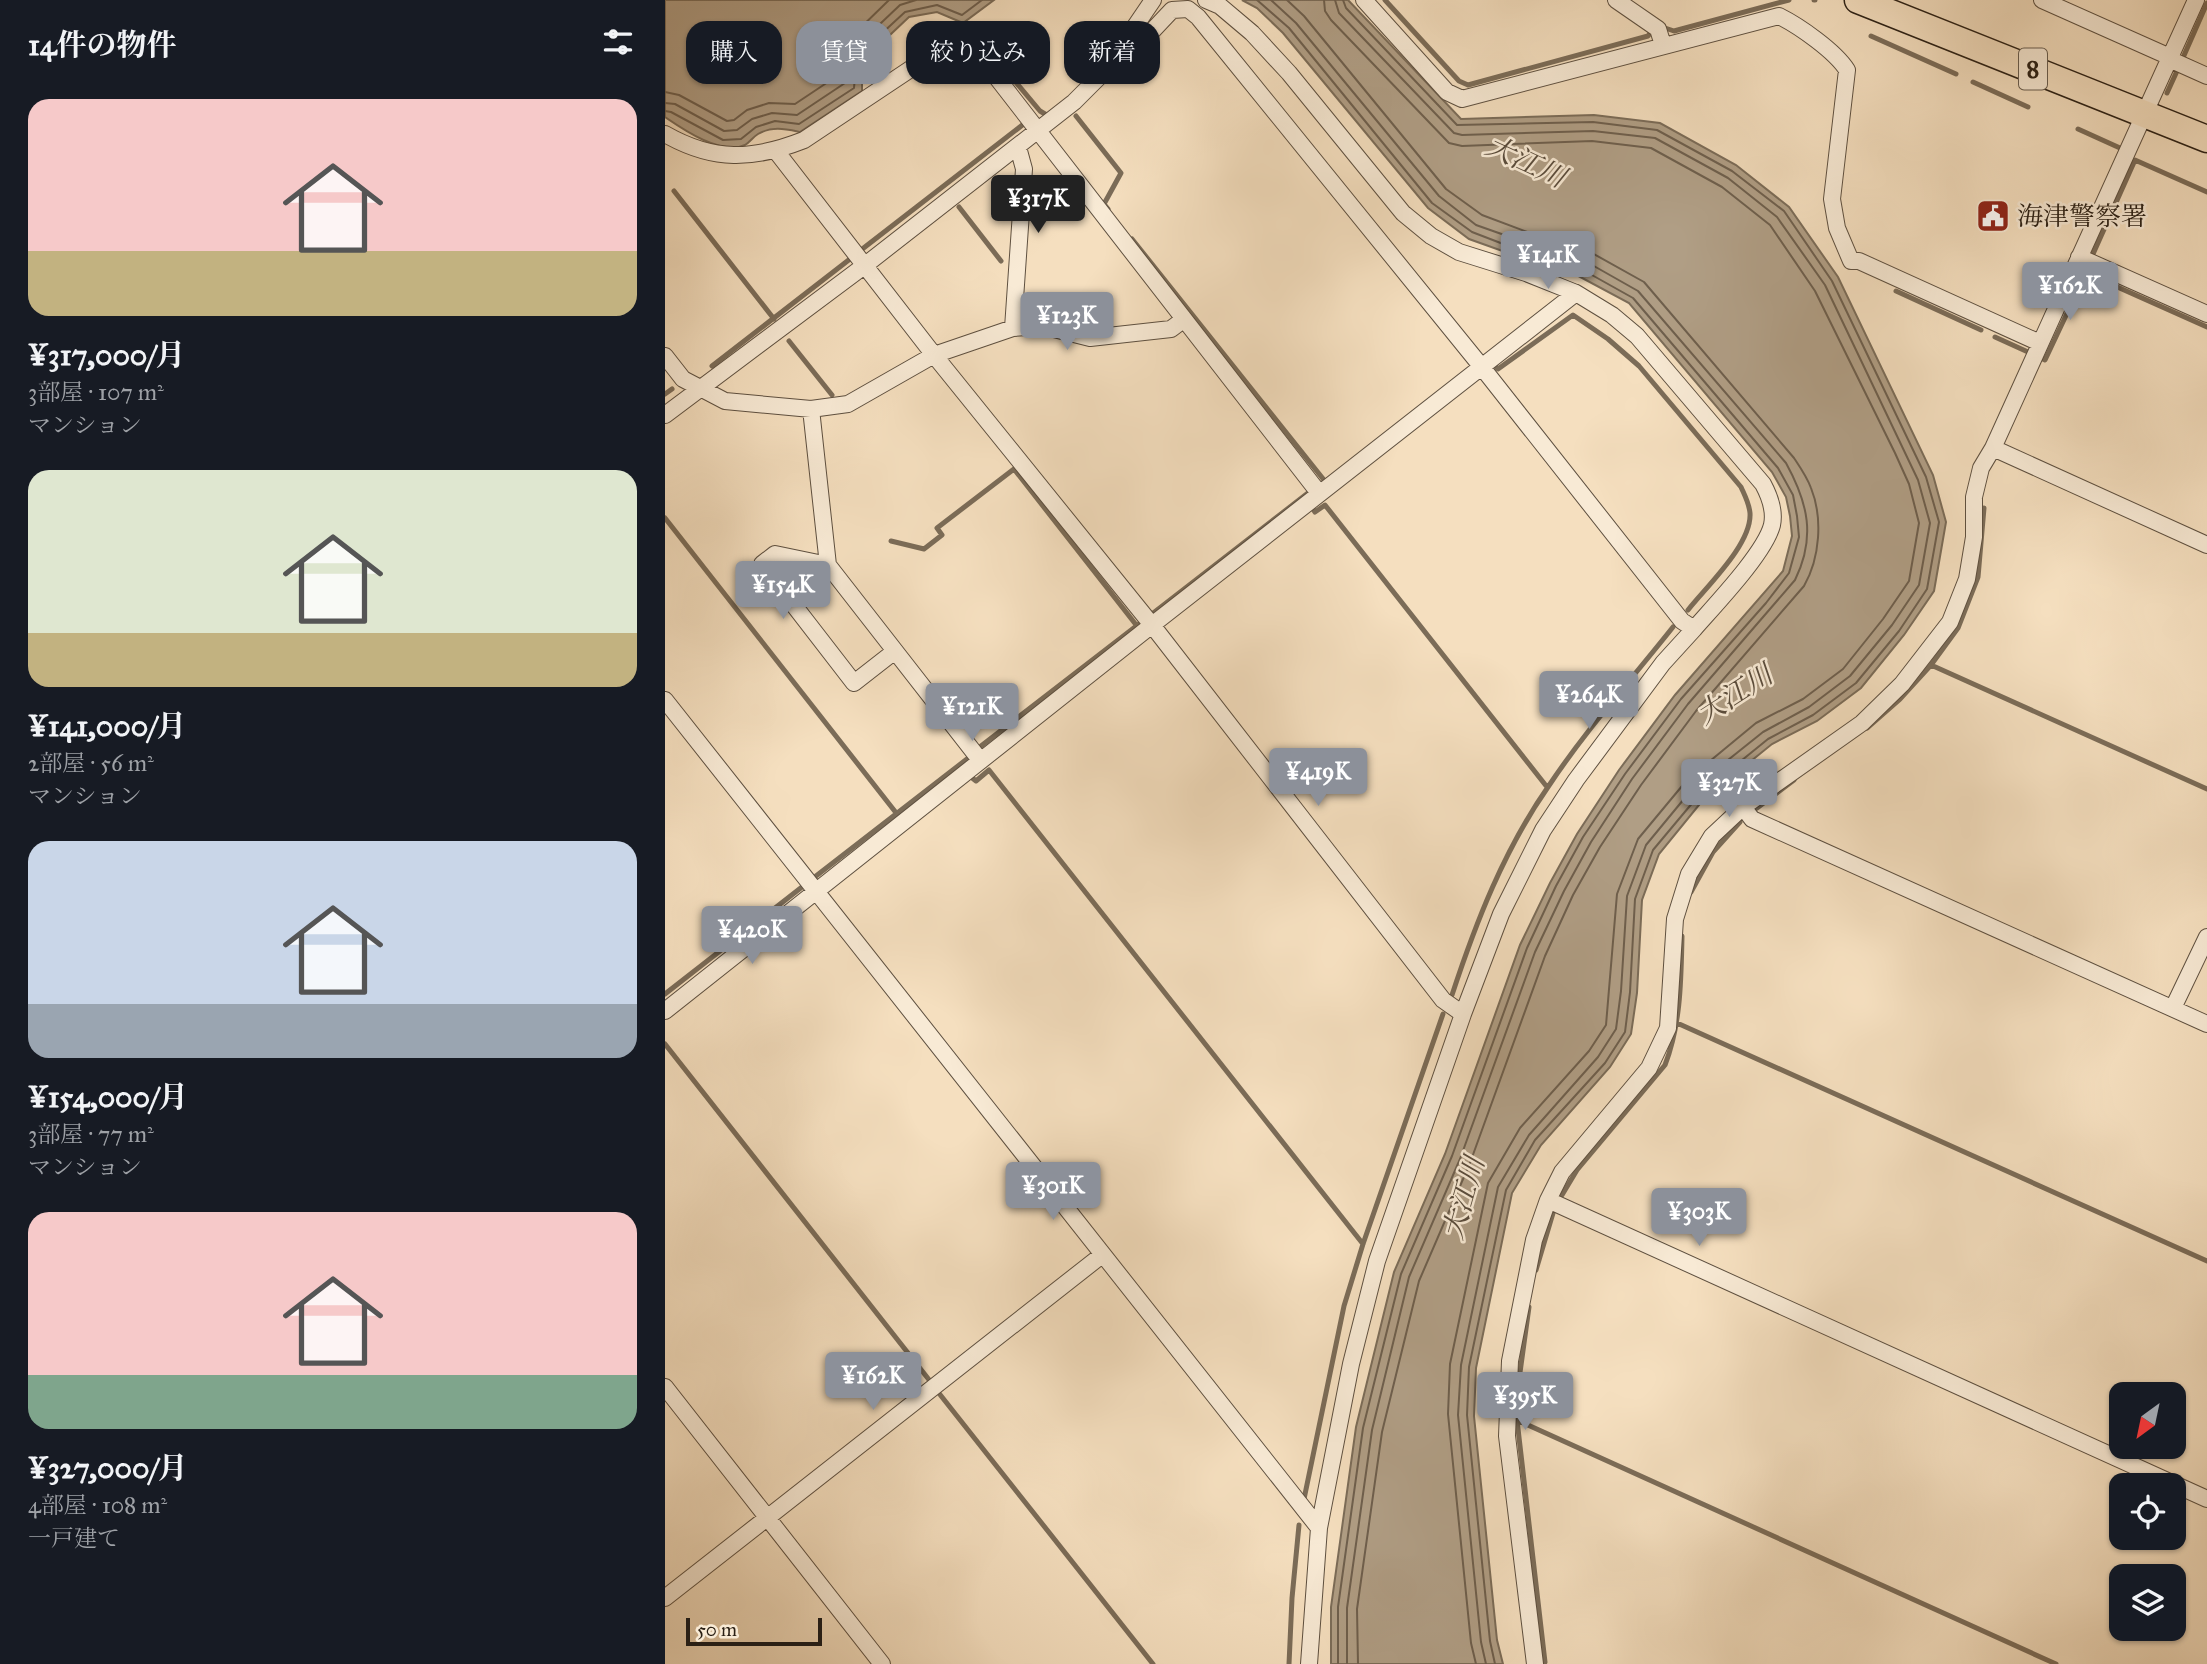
<!DOCTYPE html>
<html lang="ja">
<head>
<meta charset="utf-8">
<style>
	body { margin:0; font-family:"IM FELL Great Primer","Noto Serif JP",serif; background:#242831; color:#f1f3f6; height:100vh; display:flex; flex-direction:column; font-size:26px; white-space:nowrap }
	* { box-sizing:border-box; margin:0 }
	p { font-size:23px; color:#9ea1a6 }
	.icon { flex:none; width:38px; height:38px; fill:none; stroke:currentColor; stroke-width:2; stroke-linecap:round; stroke-linejoin:round }
	.map { position:relative; flex:1; overflow:hidden }
	.side { display:flex; flex-direction:column; background:#171b24; width:665px }
	.side>* { flex:none }
	.banner { position:absolute; left:21px; top:21px; width:665px; height:63px; display:flex; gap:14px }
	.needle { width:46px; rotate:213deg }
	.tools { position:absolute; left:1444px; top:1382px; display:grid; gap:14px }
	.tools a { display:grid; place-items:center; width:77px; height:77px; border-radius:14px; background:#171b24; box-shadow:0 2px 5px #0004; font-size:35px }
	.scale { position:absolute; left:21px; bottom:18px; width:136px; box-sizing:border-box; padding-left:7px; border:4px solid #2b2015; border-top:0; font-size:19px; line-height:24px; white-space:nowrap; color:#2b2015; -webkit-text-stroke:5px #f8ead5; paint-order:stroke }
	.price { position:absolute; translate:-50% -60px; padding:0 16px; border-radius:7px; background:#8c9099; color:#fff; font-size:23px; line-height:46px; filter:drop-shadow(0 2px 4px #0008) }
	.price::after { content:''; position:absolute; left:50%; top:42px; width:21px; height:16px; margin-left:-10px; background:inherit; clip-path:polygon(0 0,100% 0,50% 100%) }
	.price.current { background:#222; color:#fff }
	ul { padding:0; list-style:none }
	li { display:grid; align-content:center; gap:14px; height:371px; padding:0 28px }
	li span { display:grid; place-items:center; height:217px; border-radius:21px; color:#555 }
	li>.icon { margin-inline-start:auto }
	span .icon { width:126px; height:126px; fill:#fffc; stroke-width:1 }
	li b { font-size:30px }
	h2 { display:flex; justify-content:space-between; align-items:center; height:84px; padding:0 28px; font-size:30px }
	.tag { padding:0 24px; border-radius:21px; background:#171b24; box-shadow:0 2px 5px #0004; font-size:24px; line-height:63px }
	.tag.current { background:#8c9099; color:#fff }
	main { display:flex; flex:1; min-height:0 }
	.map>svg:first-child { display:block }
	.water { fill:#b09e85; stroke:#7b6c58; stroke-width:2 }
	.lines { fill:none; stroke-linecap:round; stroke-linejoin:round }
	.shore { stroke:#6e5f4d; stroke-width:2 }
	.stream { stroke:#7b6c58; stroke-width:5 }
	.minor-casing { stroke:#5e5040; stroke-width:18 }
	.primary-casing { stroke:#2b2015; stroke-width:29 }
	.minor { stroke:#f8ead5; stroke-width:16 }
	.primary { stroke:#f5dfbf; stroke-width:26 }
	.labels { text-anchor:middle; stroke-width:5; stroke-linejoin:round; paint-order:stroke }
	.shield { fill:#f8ead5; stroke:#685d4f; stroke-width:2 }
	.shield-label { font-size:24px; font-weight:bold; fill:#2b2015 }
	.poi-label { font-size:26px; fill:#2b2015; stroke:#f8ead5; text-anchor:start }
	.water-label { font-size:28px; font-style:italic; fill:#5a4c3c; stroke:#f8ead5 }
</style>
</head>
<body>
<main>
<section class="side">
<h2>14件の物件<svg class="icon" aria-label="filters" viewBox="0 0 24 24"><path d="M4 7h16M4 17h16"/><circle cx="9" cy="7" r="2"/><circle cx="15" cy="17" r="2"/></svg></h2>
<ul>
<li><span style="background:linear-gradient(#f6c9c9 70%,#c2b280 0)"><svg class="icon" aria-label="home" viewBox="0 0 24 24"><path d="M3 11l9-7 9 7M6 9v11h12V9"/></svg></span><div><b>¥317,000/月</b><p>3部屋 · 107 m²</p><p>マンション</p></div></li>
<li><span style="background:linear-gradient(#dfe7d0 75%,#c2b280 0)"><svg class="icon" aria-label="home" viewBox="0 0 24 24"><path d="M3 11l9-7 9 7M6 9v11h12V9"/></svg></span><div><b>¥141,000/月</b><p>2部屋 · 56 m²</p><p>マンション</p></div></li>
<li><span style="background:linear-gradient(#c9d6e8 75%,#9aa5b1 0)"><svg class="icon" aria-label="home" viewBox="0 0 24 24"><path d="M3 11l9-7 9 7M6 9v11h12V9"/></svg></span><div><b>¥154,000/月</b><p>3部屋 · 77 m²</p><p>マンション</p></div></li>
<li><span style="background:linear-gradient(#f6c9c9 75%,#7fa58c 0)"><svg class="icon" aria-label="home" viewBox="0 0 24 24"><path d="M3 11l9-7 9 7M6 9v11h12V9"/></svg></span><div><b>¥327,000/月</b><p>4部屋 · 108 m²</p><p>一戸建て</p></div></li>
</ul>
</section>
<div class="map">
<svg width="1542" height="1664" viewBox="0 0 1542 1664">
	<rect width="100%" height="100%" fill="#f5dfbf"/>
	<filter id="stains"><feTurbulence type="fractalNoise" baseFrequency=".00286" numOctaves="4"/><feColorMatrix values="0 0 0 0 .2 0 0 0 0 .09 0 0 0 0 .02 0 0 0 .5 -.17"/></filter>
	<radialGradient id="worn" r=".72"><stop offset=".6" stop-color="#630" stop-opacity="0"/><stop offset="1" stop-color="#630" stop-opacity=".3"/></radialGradient>
	<path class="water" d="M 0,0 L 329,0 L 298,23 L 272,12 L 244,17 L 207,52 L 197,67 L 197,91 L 135,132 C 120,129 107,126 93,134 C 88,137 85,142 80,145 C 57,156 19,130 0,117 Z
		M 577,0 L 683,0 L 796,119 L 929,115 L 995,123 L 1071,165 L 1124,207 L 1173,277 L 1268,475 L 1281,522 L 1269,591 L 1239,635 L 1196,688 L 1152,721 L 1107,744 L 1038,800 L 994,854 L 977,900 L 972,993 L 966,1034 L 945,1067 L 876,1145 L 847,1193 L 811,1368 L 809,1416 L 832,1640 L 838,1664 L 666,1664 L 666,1607 L 691,1427 L 729,1272 L 780,1154 L 855,945 L 885,883 L 912,834 L 954,770 L 1010,695 L 1118,571 L 1127,536 L 1125,516 L 1121,497 L 1107,472 L 964,303 L 906,272 L 857,258 L 804,239 L 763,208 L 618,33 L 592,8 Z"/>
	<g class="lines">
		<path class="shore" d="M 592,0 L 624,28 L 767,203 L 807,232 L 859,252 L 909,265 L 968,298 L 1113,468 L 1128,495 L 1132,516 L 1134,537 L 1124,573 L 1101,603 L 1016,699 L 960,774 L 918,837 L 891,886 L 862,948 L 787,1156 L 736,1274 L 698,1428 L 673,1607 L 673,1664
			M 606,0 L 631,23 L 774,196 L 811,225 L 862,243 L 913,257 L 973,291 L 1121,463 C 1143,503 1151,537 1130,580 L 1023,704 L 967,779 L 926,842 L 899,891 L 870,952 L 795,1159 L 744,1277 L 707,1430 L 682,1608 L 682,1664
			M 622,0 L 639,16 L 781,189 L 817,215 L 865,233 L 918,248 L 979,282 L 1129,458 C 1135,467 1142,477 1146,488 C 1158,518 1155,558 1139,586 L 1031,711 L 976,785 L 935,847 L 908,895 L 880,956 L 805,1163 L 754,1281 L 717,1432 L 692,1609 L 693,1664
			M 659,0 L 660,11 L 666,20 L 784,143 L 797,146 L 927,141 L 986,148 L 1057,187 L 1105,225 L 1150,291 L 1230,453 L 1244,484 L 1254,523 L 1244,581 L 1218,619 L 1178,669 L 1138,699 L 1091,723 L 1022,780 L 973,839 L 952,894 L 941,1025 L 924,1051 L 855,1128 L 823,1183 L 785,1364 L 783,1414 L 806,1643 L 811,1664
			M 670,0 L 674,13 L 789,133 L 797,135 L 928,131 L 990,138 L 1063,178 L 1112,217 L 1160,285 L 1253,480 L 1265,523 L 1254,585 L 1227,625 L 1185,676 L 1144,707 L 1098,732 L 1028,788 L 981,845 L 962,896 L 956,991 L 951,1029 L 933,1057 L 864,1135 L 833,1187 L 796,1365 L 793,1415 L 816,1642 L 821,1664
			M 678,0 L 681,8 L 792,125 L 928,122 L 992,130 L 1067,171 L 1119,211 L 1167,281 L 1261,477 L 1274,522 L 1262,589 L 1234,631 L 1191,683 L 1148,715 L 1103,739 L 1034,795 L 988,850 L 970,899 L 965,992 L 960,1032 L 940,1063 L 870,1140 L 841,1190 L 804,1367 L 802,1415 L 825,1641 L 830,1664
			M 0,92 L 14,95 L 62,121 L 69,120 L 82,110 L 104,103 L 130,104 L 169,78 L 172,59 L 185,38 L 224,0
			M 0,103 L 10,104 L 59,131 L 72,130 L 87,119 L 107,113 L 132,115 L 180,83 L 182,62 L 196,42 L 235,5 L 251,0
			M 0,111 L 6,112 L 58,140 L 76,139 L 91,127 L 110,121 L 134,124 L 189,88 L 191,63 L 202,47 L 240,12 L 272,5 L 297,15 L 317,0"/>
		<path class="stream" d="M 720,0 L 794,81 L 803,85 L 983,36 L 986,32
			M 1149,0 L 1150,0
			M 997,27 L 1009,31 L 1124,0
			M 1206,36 L 1291,74
			M 317,42 L 375,111 L 380,114
			M 1517,60 L 1542,3
			M 1308,82 L 1363,107
			M 1502,93 L 1512,71
			M 411,116 L 456,173 L 439,204 L 443,209
			M 1413,129 L 1455,148
			M 9,191 L 109,319
			M 294,207 L 336,261
			M 467,239 L 659,480
			M 196,250 L 360,123
			M 1428,254 L 1470,160 L 1542,192
			M 1231,291 L 1316,330
			M 1330,337 L 1363,352
			M 124,341 L 167,395
			M 1376,358 L 1380,360 L 1421,273 L 1542,327
			M 47,366 L 185,259
			M 831,367 L 833,369 L 908,315 L 943,339 L 974,366 L 1076,487 C 1080,496 1084,503 1085,513 C 1087,544 1042,586 1023,610
			M 0,394 L 7,389
			M 1319,508 L 1313,577 L 1293,628 L 1266,665 L 1542,789
			M 648,509 L 650,512 L 660,505 L 882,787
			M 0,518 L 232,814
			M 226,541 L 259,549 L 277,535 L 272,528 L 349,469 L 472,626
			M 487,614 L 643,493
			M 1202,728 L 1235,699 L 1266,665
			M 316,746 L 474,624
			M 306,777 L 311,781 L 324,770 L 698,1244
			M 1092,808 L 1129,780
			M 151,876 L 302,759
			M 1026,892 L 1048,852 L 1075,822
			M 0,994 L 137,887
			M 787,995 C 811,922 839,850 883,787 C 920,731 966,680 1008,627
			M 1012,1023 L 1542,1261
			M 0,1044 L 265,1381
			M 897,1195 L 912,1170 L 1000,1065 C 1016,1024 1016,979 1017,936
			M 871,1270 L 888,1213
			M 864,1307 L 853,1387 L 852,1420 L 880,1662
			M 273,1392 L 488,1664
			M 852,1420 L 1391,1664
			M 639,1499 L 679,1306 L 698,1244 L 778,1014
			M 624,1664 L 627,1598 L 634,1525"/>
		<defs>
			<path id="minor" d="M 541,0 L 555,6 L 587,33 L 624,73 L 738,213 L 766,236 L 794,252 L 861,273 L 911,293
				M 699,0 L 782,92 L 797,99 L 1114,16 C 1134,26 1170,51 1182,70 L 1167,199 L 1172,228 L 1186,261 L 1194,261 L 1375,343
				M 951,0 L 993,29 L 998,45
				M 1377,0 L 1505,57
				M 1531,0 L 1328,448 L 1542,545
				M 1504,59 L 1542,76
				M 439,72 L 474,45 L 507,10 L 523,9 L 533,17 L 816,366 L 1017,621 L 1029,629 L 998,663 L 911,780 L 878,830 L 836,914 L 798,1014 L 712,1261 L 686,1364 L 654,1528 L 644,1664
				M 0,134 C 49,162 88,160 139,140 L 298,34 L 654,493
				M 111,151 L 269,355 L 487,625 L 778,1000 L 798,1014
				M 1414,257 L 1542,314
				M 348,328 L 359,169 L 353,147
				M 0,356 L 18,379 L 60,401 L 146,409 L 183,404 L 269,355 L 348,328 L 377,326 L 425,338 L 506,329 L 518,320
				M 146,409 L 163,565 L 315,760
				M 0,415 L 199,266 L 409,102 L 439,72 L 488,0
				M 1328,448 L 1316,468 L 1309,497 L 1309,537 L 1302,579 L 1285,622 L 1237,684 L 1197,723 L 1078,807 L 1087,819 L 1542,1024
				M 163,565 L 110,554 L 97,564 L 189,683 L 230,651
				M 0,700 L 654,1528
				M 1078,807 L 1047,836 L 1024,874 L 1010,919 L 1003,1028 L 984,1068 L 897,1172 L 883,1200 L 1542,1499
				M 1508,1008 L 1542,937
				M 0,1011 L 487,625 L 911,293 L 947,315 L 972,336 L 1098,484 C 1105,497 1110,511 1107,525 C 1100,553 1049,606 1029,629
				M 0,1387 L 217,1664
				M 0,1598 L 437,1255
				M 870,1664 L 842,1436 L 845,1361 L 869,1240 L 883,1200"/>
			<path id="primary" d="M 1193,0 L 1542,139"/>
		</defs>
		<use href="#minor" class="minor-casing"/>
		<use href="#primary" class="primary-casing"/>
		<use href="#minor" class="minor"/>
		<use href="#primary" class="primary"/>
	</g>
	<defs>
		<symbol id="civic-square" viewBox="-11 -11 22 22"><rect x="-9" y="-9" width="18" height="18" rx="4" fill="#8f2418" stroke="#f8ead5"/><path d="M-.6-6.5H3V-4.5H.6V-3L4-1V1h2V6H-6V1h2V-1L-.6-3ZM-1.2 2.5V6h2.4V2.5Z" fill="#fff"/></symbol>
	</defs>
	<g fill-rule="evenodd">
		<use href="#civic-square" x="1309" y="197" width="38" height="38"/>
	</g>
	<g class="labels">
		<rect class="shield" x="1354" y="48.5" width="28" height="41" rx="5"/>
		<g class="shield-label">
			<text x="1368" y="77">8</text>
		</g>
		<g class="poi-label">
			<text x="1352" y="225">海津警察署</text>
		</g>
		<g class="water-label">
			<text transform="translate(861 161) rotate(25)" y="10">大江川</text>
			<text transform="translate(1069 694) rotate(-33)" y="10">大江川</text>
			<text transform="translate(798 1198) rotate(-74)" y="10">大江川</text>
		</g>
	</g>
	<rect width="100%" height="100%" filter="url(#stains)"/>
	<rect width="100%" height="100%" fill="url(#worn)"/>
</svg>
<div class="tools">
<a><svg class="needle" viewBox="-14 -14 28 28"><path d="M0-13l5 13h-10z" fill="#e53935"/><path d="M0 13l5-13h-10z" fill="#9ea1a6"/></svg></a>
<a><svg class="icon" aria-label="locate" viewBox="0 0 24 24"><circle cx="12" cy="12" r="6"/><path d="M12 2v4M12 18v4M2 12h4M18 12h4"/></svg></a>
<a><svg class="icon" aria-label="layers" viewBox="0 0 24 24"><path d="M12 4l9 5-9 5-9-5zM3 14l9 5 9-5"/></svg></a>
</div>
<div class="scale">50 m</div>
<b class="price current" style="left:373px;top:235px">¥317K</b>
<b class="price" style="left:883px;top:291px">¥141K</b>
<b class="price" style="left:1405px;top:322px">¥162K</b>
<b class="price" style="left:402px;top:352px">¥123K</b>
<b class="price" style="left:118px;top:621px">¥154K</b>
<b class="price" style="left:924px;top:731px">¥264K</b>
<b class="price" style="left:307px;top:743px">¥121K</b>
<b class="price" style="left:653px;top:808px">¥419K</b>
<b class="price" style="left:1064px;top:819px">¥327K</b>
<b class="price" style="left:87px;top:966px">¥420K</b>
<b class="price" style="left:388px;top:1222px">¥301K</b>
<b class="price" style="left:1034px;top:1248px">¥303K</b>
<b class="price" style="left:208px;top:1412px">¥162K</b>
<b class="price" style="left:860px;top:1432px">¥395K</b>
<div class="banner">
<a class="tag">購入</a>
<a class="tag current">賃貸</a>
<a class="tag">絞り込み</a>
<a class="tag">新着</a>
</div>
</div>
</main>
</body>
</html>
